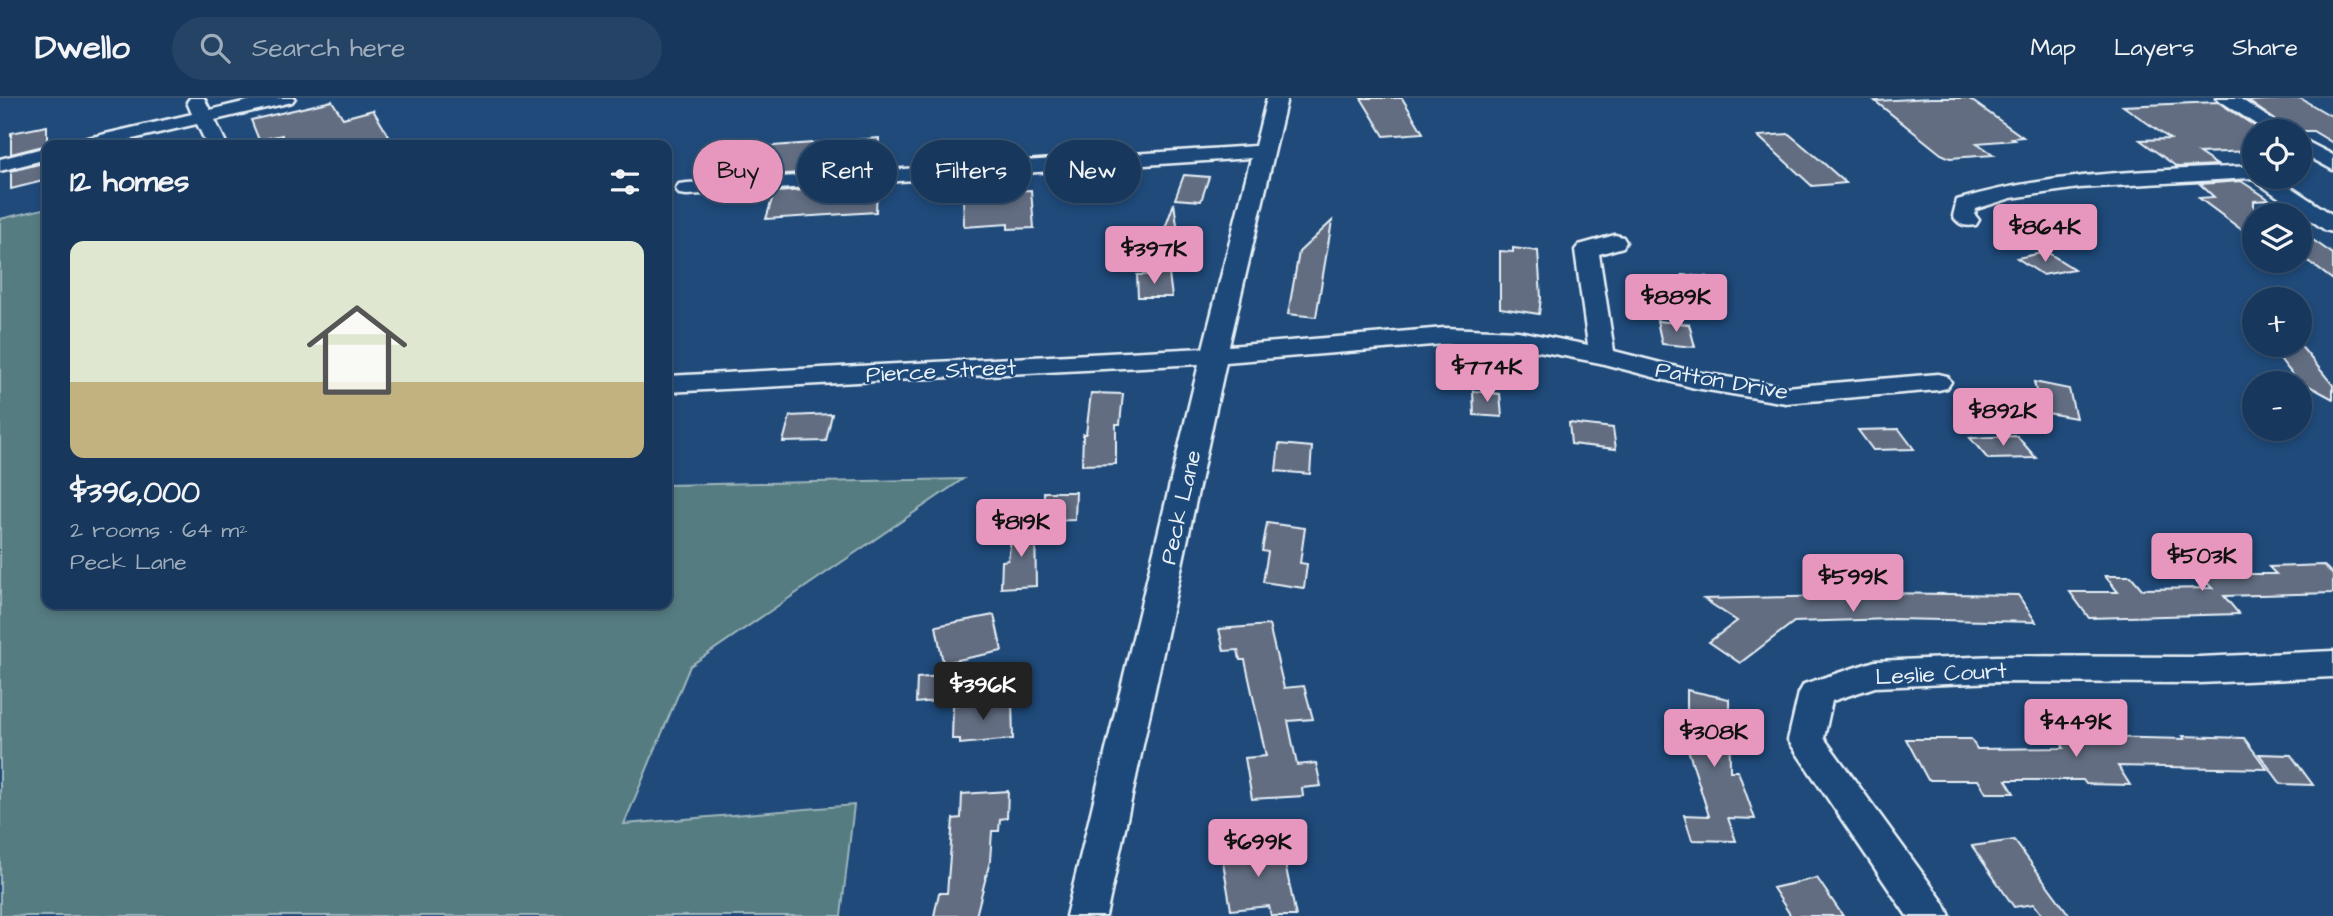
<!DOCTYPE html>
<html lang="en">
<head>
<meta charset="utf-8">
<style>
	body { margin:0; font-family:"Architects Daughter",sans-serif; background:#244365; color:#f1f3f6; height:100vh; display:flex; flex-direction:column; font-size:26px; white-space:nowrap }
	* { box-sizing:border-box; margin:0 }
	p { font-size:23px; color:#9eacbb }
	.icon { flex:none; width:38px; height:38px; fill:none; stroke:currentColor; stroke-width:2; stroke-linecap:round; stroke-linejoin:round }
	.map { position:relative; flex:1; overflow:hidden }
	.panel { position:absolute; left:42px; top:42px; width:630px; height:469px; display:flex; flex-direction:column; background:#17385c; border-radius:14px; box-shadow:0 4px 10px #0003,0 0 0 2px #365272 }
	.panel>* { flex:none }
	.guide { position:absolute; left:693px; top:42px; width:665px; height:63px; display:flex; gap:14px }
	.controls { position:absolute; left:2242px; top:21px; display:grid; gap:14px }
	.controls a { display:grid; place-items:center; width:70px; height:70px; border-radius:50%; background:#17385c; box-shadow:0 4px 10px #0003,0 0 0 2px #365272; font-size:35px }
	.price { position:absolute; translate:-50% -60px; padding:0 16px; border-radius:7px; background:#e797bd; color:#111; font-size:23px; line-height:46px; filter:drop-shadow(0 2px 4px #0008) }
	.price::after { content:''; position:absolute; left:50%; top:42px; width:21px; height:16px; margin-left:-10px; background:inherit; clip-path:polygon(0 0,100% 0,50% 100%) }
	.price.selected { background:#222; color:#fff }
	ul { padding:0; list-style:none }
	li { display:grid; align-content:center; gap:14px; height:371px; padding:0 28px }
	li+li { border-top:2px solid #365272 }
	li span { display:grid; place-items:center; height:217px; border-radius:14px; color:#555 }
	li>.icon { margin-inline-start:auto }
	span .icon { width:126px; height:126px; fill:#fffc; stroke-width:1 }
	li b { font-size:30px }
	h2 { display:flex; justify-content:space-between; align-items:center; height:84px; padding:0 28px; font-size:30px }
	.tag { padding:0 24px; border-radius:32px; background:#17385c; box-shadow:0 4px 10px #0003,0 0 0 2px #365272; font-size:24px; line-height:63px }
	.tag.selected { background:#e797bd; color:#111 }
	header { display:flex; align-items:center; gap:42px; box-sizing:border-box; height:98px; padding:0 35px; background:#17385c; border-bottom:2px solid #365272 }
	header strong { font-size:33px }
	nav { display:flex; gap:38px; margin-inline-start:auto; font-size:24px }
	.search { width:490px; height:63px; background:#244365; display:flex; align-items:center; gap:18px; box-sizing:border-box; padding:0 24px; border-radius:38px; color:#9eacbb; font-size:26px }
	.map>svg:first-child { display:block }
	.green { fill:#557b81; stroke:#9eb6bc; stroke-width:2 }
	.building { fill:#626d82; stroke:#e8f1f8; stroke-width:2 }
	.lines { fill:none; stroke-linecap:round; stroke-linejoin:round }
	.minor-casing { stroke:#e8f1f8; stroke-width:5 }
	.minor { fill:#1f4a7a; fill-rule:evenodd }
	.labels { text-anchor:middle; stroke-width:5; stroke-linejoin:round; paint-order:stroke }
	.street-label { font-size:23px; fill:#e8f1f8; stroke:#1f4a7a }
</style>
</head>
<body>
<header>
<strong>Dwello</strong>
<div class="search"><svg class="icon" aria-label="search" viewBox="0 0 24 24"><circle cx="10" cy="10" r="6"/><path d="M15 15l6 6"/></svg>Search here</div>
<nav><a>Map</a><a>Layers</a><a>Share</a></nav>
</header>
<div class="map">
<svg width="2333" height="818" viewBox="0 0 2333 818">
	<rect width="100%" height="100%" fill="#1f4a7a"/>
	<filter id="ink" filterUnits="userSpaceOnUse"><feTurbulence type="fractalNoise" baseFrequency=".0143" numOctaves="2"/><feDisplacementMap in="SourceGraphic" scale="14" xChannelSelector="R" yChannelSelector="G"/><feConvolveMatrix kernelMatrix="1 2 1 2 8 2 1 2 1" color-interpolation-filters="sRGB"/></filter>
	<g filter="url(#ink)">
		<path class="green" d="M 47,110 L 47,506 L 667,506 L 667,387 L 963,381 L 690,568 L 624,726 L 854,707 L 841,818 L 0,818 L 0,121 Z"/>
		<path class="building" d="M 1361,0 L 1402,0 L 1423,35 L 1384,38 Z
			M 1931,0 L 1968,0 L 2023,39 L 2012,40 L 2015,42 L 1977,45 L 1994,57 L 1950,60 L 1941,56 L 1875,3 Z
			M 2300,0 L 2333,19 L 2333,45 L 2313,33 L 2291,33 L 2248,3 Z
			M 332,3 L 343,20 L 373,12 L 394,47 L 283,47 L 282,37 L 259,42 L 251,22 Z
			M 2218,4 L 2262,33 L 2254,33 L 2254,53 L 2199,55 L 2217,67 L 2177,69 L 2140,42 L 2170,41 L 2123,8 Z
			M 47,28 L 47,47 L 11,56 L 11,35 Z
			M 1789,36 L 1820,62 L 1846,85 L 1812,88 L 1758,38 Z
			M 879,40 L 878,70 L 755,78 L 760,49 Z
			M 47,64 L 47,82 L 11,91 L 11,73 Z
			M 1184,77 L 1209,79 L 1201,103 L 1175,101 Z
			M 2241,83 L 2270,102 L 2254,103 L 2254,141 L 2199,100 L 2214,99 L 2200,86 Z
			M 877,87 L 876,114 L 766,121 L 773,98 L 762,95 Z
			M 1031,92 L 1034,130 L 1008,131 L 1008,126 L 964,129 L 963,95 Z
			M 1174,105 L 1182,163 L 1153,164 Z
			M 1332,123 L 1316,219 L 1288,216 L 1299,154 Z
			M 2300,133 L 2333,156 L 2333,182 L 2300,157 Z
			M 1513,150 L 1538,153 L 1541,200 L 1539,216 L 1500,210 L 1500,153 L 1513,154 Z
			M 2047,154 L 2074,171 L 2043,177 L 2017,160 Z
			M 1169,176 L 1172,199 L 1138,199 L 1137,177 Z
			M 1682,177 L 1708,179 L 1714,203 L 1688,201 Z
			M 1657,223 L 1689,226 L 1695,249 L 1662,246 Z
			M 2269,247 L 2300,247 L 2333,287 L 2333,301 L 2296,281 Z
			M 2034,284 L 2069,291 L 2076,320 L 2041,314 Z
			M 1473,293 L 1500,296 L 1502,319 L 1474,317 Z
			M 1091,295 L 1123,296 L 1120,326 L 1116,326 L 1116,366 L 1082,367 L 1083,336 L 1086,336 Z
			M 832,316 L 826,343 L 783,344 L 790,318 Z
			M 1569,325 L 1613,330 L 1616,351 L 1571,346 Z
			M 1899,331 L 1914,351 L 1873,352 L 1858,332 Z
			M 2017,338 L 2036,360 L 1988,361 L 1970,340 Z
			M 1279,346 L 1312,349 L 1310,376 L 1276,373 Z
			M 1044,394 L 1076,394 L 1075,422 L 1043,423 Z
			M 1267,425 L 1305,430 L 1300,465 L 1307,466 L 1304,490 L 1263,484 L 1268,454 L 1262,453 Z
			M 1013,427 L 1035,427 L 1036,488 L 1001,490 L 1002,463 L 1008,462 Z
			M 2323,467 L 2333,476 L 2333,495 L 2224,498 L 2239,516 L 2089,520 L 2070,494 L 2118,494 L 2105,478 L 2131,478 L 2142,491 L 2212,490 L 2199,476 L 2276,476 L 2269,469 Z
			M 1878,495 L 2018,497 L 2036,524 L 1893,521 L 1794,524 L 1740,565 L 1709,544 L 1737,523 L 1704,501 L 1880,497 Z
			M 994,517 L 1002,553 L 943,565 L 936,528 Z
			M 1269,527 L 1284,590 L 1304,588 L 1313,621 L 1288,623 L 1297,667 L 1316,665 L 1321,688 L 1302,690 L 1303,698 L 1252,701 L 1245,660 L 1266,658 L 1245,562 L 1240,562 L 1238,552 L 1224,553 L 1219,531 Z
			M 954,577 L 954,601 L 916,605 L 917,580 Z
			M 1687,592 L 1729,601 L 1730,673 L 1738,673 L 1755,721 L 1728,720 L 1736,743 L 1692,742 L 1684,717 L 1709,718 L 1687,648 Z
			M 1012,602 L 1013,641 L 960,646 L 960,641 L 952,641 L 953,607 Z
			M 2057,638 L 2185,641 L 2183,638 L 2244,640 L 2267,671 L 2118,668 L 2130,687 L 2086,686 L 2083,682 L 2006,682 L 2014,695 L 1986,695 L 1978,682 L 1928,682 L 1906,641 L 1971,641 L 1977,651 L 2064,650 Z
			M 2259,656 L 2291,657 L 2313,687 L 2281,686 Z
			M 1008,693 L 1007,720 L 1000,721 L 999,733 L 992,733 L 990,763 L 976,818 L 934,818 L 939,795 L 947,795 L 953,721 L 961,720 L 962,696 Z
			M 2014,742 L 2070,818 L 2043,818 L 2034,806 L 2014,809 L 1972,748 Z
			M 1281,746 L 1296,818 L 1271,818 L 1269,808 L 1231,812 L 1221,752 Z
			M 1817,780 L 1843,818 L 1791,818 L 1773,790 Z"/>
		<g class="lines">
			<defs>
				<path id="minor" d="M 190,0 L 204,0 L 210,12 L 260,0 L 295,0 L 292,4 L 215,22 L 227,47 L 207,47 L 197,26 L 107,47 L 72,47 L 75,43 L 192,16 L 187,4 Z
					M 1267,0 L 1287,0 L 1229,248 L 1445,230 L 1518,233 L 1588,247 L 1575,152 L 1579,147 L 1615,137 L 1623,139 L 1626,144 L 1623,149 L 1599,156 L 1614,253 L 1696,274 L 1786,289 L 1938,276 L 1947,278 L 1951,284 L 1947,290 L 1938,292 L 1786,305 L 1695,290 L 1600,265 L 1518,249 L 1445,246 L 1226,264 L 1106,818 L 1066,818 L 1199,266 L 667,294 L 667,278 L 1203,250 L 1251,60 L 687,97 L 679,96 L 676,91 L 679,86 L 687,85 L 1255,48 Z
					M 2216,0 L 2239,0 L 2289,33 L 2266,33 Z
					M 2300,40 L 2333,57 L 2333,72 L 2300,54 Z
					M 47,49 L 47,61 L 0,73 L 0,61 Z
					M 2254,68 L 2254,79 L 2275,79 L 2333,117 L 2333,134 L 2325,132 L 2251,80 L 2079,90 L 2011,100 L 1976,111 L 1975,117 L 1979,122 L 1976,127 C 1965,129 1959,127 1953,118 L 1957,102 C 2054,73 2154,73 2254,68 Z
					M 2333,553 L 2333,579 L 2199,585 L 1997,584 L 1875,589 L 1832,603 L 1824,640 L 1944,805 L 1950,818 L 1907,818 L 1788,642 L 1799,595 L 1804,586 L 1875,563 L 1997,558 L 2199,559 Z"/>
			</defs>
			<use href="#minor" class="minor-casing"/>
			<use href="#minor" class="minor"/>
		</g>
	</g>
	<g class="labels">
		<g class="street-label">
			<text transform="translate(941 272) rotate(-3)" y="8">Pierce Street</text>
			<text transform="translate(1722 282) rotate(10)" y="8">Patton Drive</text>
			<text transform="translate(1180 409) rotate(-77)" y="8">Peck Lane</text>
			<text transform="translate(1941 575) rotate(-3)" y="8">Leslie Court</text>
		</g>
	</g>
</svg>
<div class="controls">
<a><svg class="icon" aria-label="locate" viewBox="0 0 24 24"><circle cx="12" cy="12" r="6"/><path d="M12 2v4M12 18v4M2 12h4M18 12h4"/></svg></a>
<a><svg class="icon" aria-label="layers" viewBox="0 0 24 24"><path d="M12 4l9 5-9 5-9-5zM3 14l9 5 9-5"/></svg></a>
<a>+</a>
<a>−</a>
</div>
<b class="price" style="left:2045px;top:166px">$864K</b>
<b class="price" style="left:1154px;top:188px">$397K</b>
<b class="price" style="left:1676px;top:236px">$889K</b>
<b class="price" style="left:1487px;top:306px">$774K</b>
<b class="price" style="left:2003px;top:350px">$892K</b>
<b class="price" style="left:1021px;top:461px">$819K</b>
<b class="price" style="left:2202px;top:495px">$503K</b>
<b class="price" style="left:1853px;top:516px">$599K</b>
<b class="price selected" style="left:983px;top:624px">$396K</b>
<b class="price" style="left:2076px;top:661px">$449K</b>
<b class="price" style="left:1714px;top:671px">$308K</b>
<b class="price" style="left:1258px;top:781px">$699K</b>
<div class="guide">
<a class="tag selected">Buy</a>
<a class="tag">Rent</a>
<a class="tag">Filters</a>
<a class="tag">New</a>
</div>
<section class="panel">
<h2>12 homes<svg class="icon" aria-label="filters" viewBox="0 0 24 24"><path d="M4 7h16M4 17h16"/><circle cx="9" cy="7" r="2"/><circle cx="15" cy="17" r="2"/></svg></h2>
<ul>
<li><span style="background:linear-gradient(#dfe7d0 65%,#c2b280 0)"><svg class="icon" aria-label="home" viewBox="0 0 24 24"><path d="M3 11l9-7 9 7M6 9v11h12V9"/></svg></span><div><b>$396,000</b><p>2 rooms · 64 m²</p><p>Peck Lane</p></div></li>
</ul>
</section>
</div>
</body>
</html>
